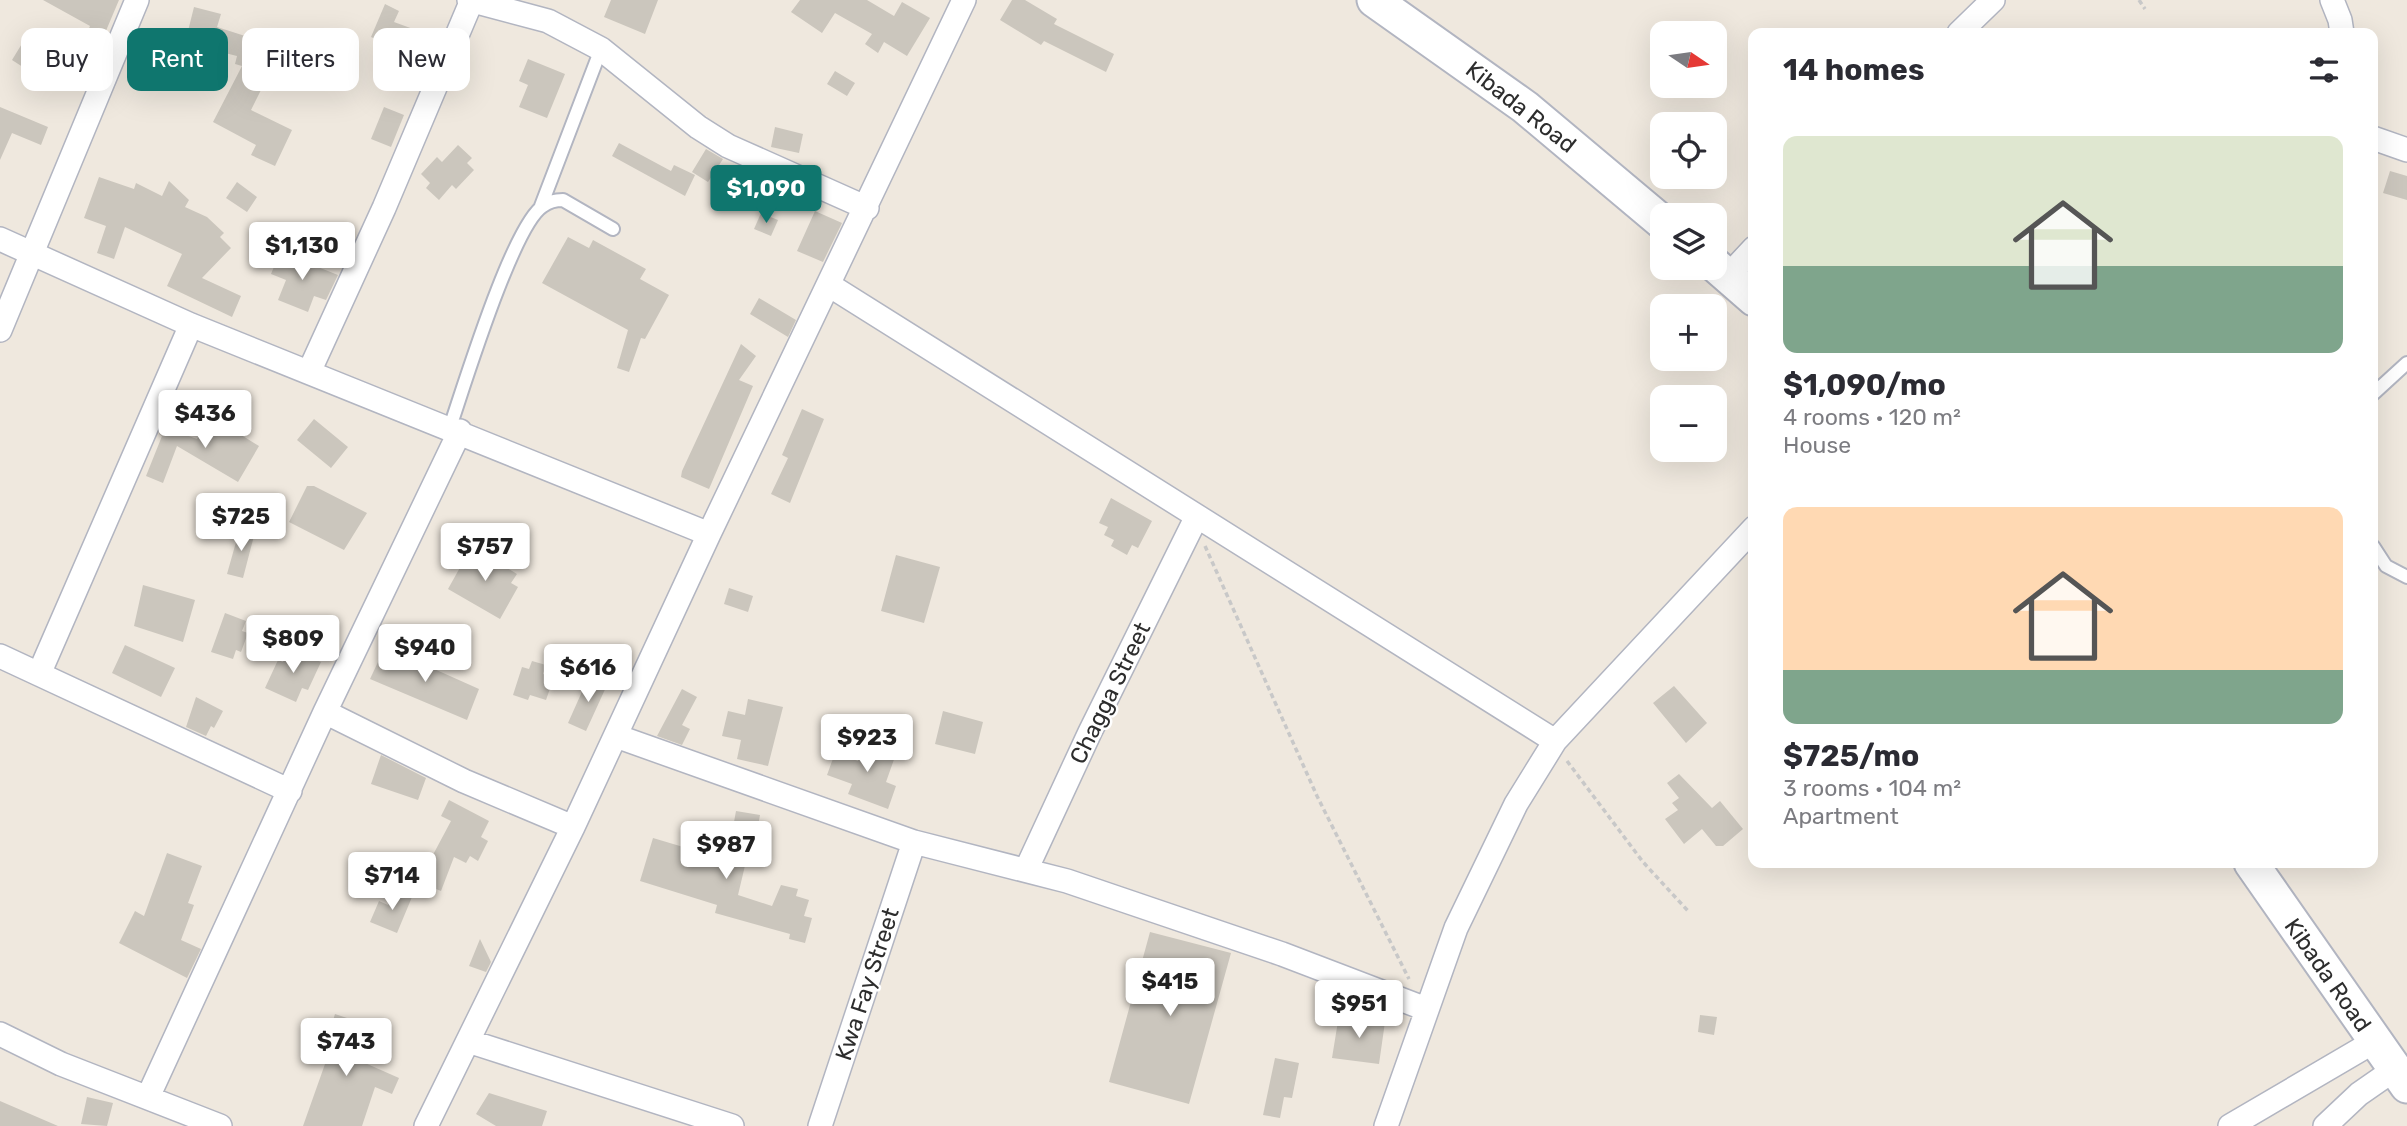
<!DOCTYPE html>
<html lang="en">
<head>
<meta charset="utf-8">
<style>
	body { margin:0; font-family:Rubik,sans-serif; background:#f7f7f7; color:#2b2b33; height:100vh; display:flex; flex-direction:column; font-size:26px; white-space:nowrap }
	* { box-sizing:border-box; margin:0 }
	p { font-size:23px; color:#7c7c81 }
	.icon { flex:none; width:38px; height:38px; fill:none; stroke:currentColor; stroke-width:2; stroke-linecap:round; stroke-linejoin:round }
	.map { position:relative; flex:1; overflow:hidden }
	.panel { position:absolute; left:1748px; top:28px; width:630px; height:840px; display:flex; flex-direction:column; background:#fff; border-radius:14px; box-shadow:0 7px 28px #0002 }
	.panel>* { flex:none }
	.hud { position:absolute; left:21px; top:28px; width:665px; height:63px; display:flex; gap:14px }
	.needle { width:46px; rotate:103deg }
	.tools { position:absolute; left:1650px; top:21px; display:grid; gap:14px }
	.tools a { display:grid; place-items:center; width:77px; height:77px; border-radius:14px; background:#fff; box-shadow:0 7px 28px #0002; font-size:35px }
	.price { position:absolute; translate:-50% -60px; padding:0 16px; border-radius:7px; background:#fff; color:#222; font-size:23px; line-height:46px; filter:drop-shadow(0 2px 4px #0008) }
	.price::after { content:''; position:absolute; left:50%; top:42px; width:21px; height:16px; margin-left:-10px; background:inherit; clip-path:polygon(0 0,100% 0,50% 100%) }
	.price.current { background:#0f766e; color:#fff }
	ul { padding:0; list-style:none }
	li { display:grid; align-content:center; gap:14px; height:371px; padding:0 35px }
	li span { display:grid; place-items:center; height:217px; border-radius:14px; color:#555 }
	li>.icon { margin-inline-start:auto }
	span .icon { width:126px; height:126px; fill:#fffc; stroke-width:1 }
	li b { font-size:30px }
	h2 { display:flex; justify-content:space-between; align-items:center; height:84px; padding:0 35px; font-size:30px }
	.chip { padding:0 24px; border-radius:14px; background:#fff; box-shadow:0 7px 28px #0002; font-size:24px; line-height:63px }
	.chip.current { background:#0f766e; color:#fff }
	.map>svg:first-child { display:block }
	.building { fill:#cbc6bd }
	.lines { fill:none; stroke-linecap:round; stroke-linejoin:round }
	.lane-casing { stroke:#b2b5c1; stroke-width:16 }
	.street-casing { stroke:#b2b5c1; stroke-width:26 }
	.secondary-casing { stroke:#b2b5c1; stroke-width:37 }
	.path { stroke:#c8c8c8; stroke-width:3.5; stroke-dasharray:5 3.5; stroke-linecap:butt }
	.lane { stroke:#fff; stroke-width:12 }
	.street { stroke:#fff; stroke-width:23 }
	.secondary { stroke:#fff; stroke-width:33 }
	.labels { text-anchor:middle; stroke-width:5; stroke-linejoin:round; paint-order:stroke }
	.street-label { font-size:23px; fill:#2d2d2d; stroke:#fff }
</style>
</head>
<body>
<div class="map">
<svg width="2407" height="1126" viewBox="0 0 2407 1126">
	<rect width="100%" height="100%" fill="#efe8de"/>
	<path class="building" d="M 43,0 L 119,0 L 97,52 L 82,45 L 90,26 Z
		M 611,0 L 658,0 L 645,34 L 604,17 Z
		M 800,0 L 867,0 L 894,16 L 902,2 L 930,18 L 907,56 L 884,42 L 878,53 L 865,44 L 872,34 L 835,13 L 822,33 L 791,12 Z
		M 1012,0 L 1025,0 L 1057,19 L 1054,24 L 1114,54 L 1106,72 L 1044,41 L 1041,45 L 1000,20 Z
		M 385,4 L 399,11 L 394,22 L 424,33 L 415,57 L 371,37 Z
		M 194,7 L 221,14 L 217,27 L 279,47 L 271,70 L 251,110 L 292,130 L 275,166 L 251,155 L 256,145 L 213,122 L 242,66 L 235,64 L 237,56 L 185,43 Z
		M 23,42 L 40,53 L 29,71 L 12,60 Z
		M 528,59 L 565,74 L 547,118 L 519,107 L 528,85 L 519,81 Z
		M 835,71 L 855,83 L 847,96 L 827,84 Z
		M 0,107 L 48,127 L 41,145 L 12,133 L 0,160 Z
		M 384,107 L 404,115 L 391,147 L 371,139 Z
		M 775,127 L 803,134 L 799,153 L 771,147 Z
		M 619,143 L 671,171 L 674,165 L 695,175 L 685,196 L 612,156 Z
		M 458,145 L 472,158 L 467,163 L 474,170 L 456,189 L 452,185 L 439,200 L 426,188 L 430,183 L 421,174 L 437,157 L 442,162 Z
		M 706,149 L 723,159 L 708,182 L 692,172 Z
		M 2390,171 L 2407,176 L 2407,200 L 2383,193 Z
		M 99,177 L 134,189 L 136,183 L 162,196 L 169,181 L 189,200 L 185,207 L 207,217 L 224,233 L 220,237 L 231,248 L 202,278 L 241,296 L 232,317 L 167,286 L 182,254 L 125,227 L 114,259 L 97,253 L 106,226 L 84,218 Z
		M 237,182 L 257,197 L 247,212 L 226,198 Z
		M 815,211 L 842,223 L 823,262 L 797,251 Z
		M 761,213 L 778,220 L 771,236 L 754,229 Z
		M 568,237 L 589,248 L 593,240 L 646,269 L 640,279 L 669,295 L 645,339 L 641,338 L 629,372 L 617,368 L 628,330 L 542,283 Z
		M 280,252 L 338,275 L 326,300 L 314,296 L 308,312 L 278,300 L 286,280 L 271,274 Z
		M 759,298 L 796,320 L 788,337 L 750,314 Z
		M 741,344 L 756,356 L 739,380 L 753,386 L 709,489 L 681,477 L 682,471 Z
		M 802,409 L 824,419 L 790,503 L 771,494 L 788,458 L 782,455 Z
		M 211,416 L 259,446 L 238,482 L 177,446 L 163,483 L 146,476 L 162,436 L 159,434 L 162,426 L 197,439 Z
		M 314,419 L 348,447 L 331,468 L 297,440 Z
		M 307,486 L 314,486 L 367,513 L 344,550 L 289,522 Z
		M 1111,498 L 1152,521 L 1138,548 L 1132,545 L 1127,555 L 1111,546 L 1114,540 L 1104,535 L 1108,527 L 1099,523 Z
		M 240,528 L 255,532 L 243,578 L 227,574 Z
		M 472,546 L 517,574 L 511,583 L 518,587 L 500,619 L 448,589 Z
		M 896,555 L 940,567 L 924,623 L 881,611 Z
		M 143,585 L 195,600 L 183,642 L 134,626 Z
		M 729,588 L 753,596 L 748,612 L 724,604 Z
		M 225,613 L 246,621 L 242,631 L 248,633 L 241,652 L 236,650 L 233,659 L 211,652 Z
		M 125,645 L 175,668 L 161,697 L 112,673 Z
		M 385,647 L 479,689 L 467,720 L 370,679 Z
		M 289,648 L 321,662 L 308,690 L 302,688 L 296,702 L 265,688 L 278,660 L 283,662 Z
		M 532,661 L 546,665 L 543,674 L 554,677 L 546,700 L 530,695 L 528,700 L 513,695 L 522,667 L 529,669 Z
		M 589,676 L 607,685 L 586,731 L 568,723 Z
		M 1674,686 L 1707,723 L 1686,743 L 1653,703 Z
		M 682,689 L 697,697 L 682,725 L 690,729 L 682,745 L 657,736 Z
		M 196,697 L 223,711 L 214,728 L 211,726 L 206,736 L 186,727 Z
		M 748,699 L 783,707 L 768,766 L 737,759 L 741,740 L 722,736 L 728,711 L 745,715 Z
		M 943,711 L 983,722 L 975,754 L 935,744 Z
		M 865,740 L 897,751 L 886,782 L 896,786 L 888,809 L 848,794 L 852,784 L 827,775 L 835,753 L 858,761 Z
		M 381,755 L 426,778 L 418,800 L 371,784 Z
		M 1679,774 L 1712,808 L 1720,801 L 1743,829 L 1723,846 L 1716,846 L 1702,829 L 1684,844 L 1665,819 L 1678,810 L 1672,803 L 1679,798 L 1667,783 Z
		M 449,800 L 489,821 L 481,837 L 488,841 L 478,861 L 470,856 L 466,863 L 454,857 L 441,891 L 409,878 L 417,863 L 427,866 L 451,821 L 441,816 Z
		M 736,811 L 760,815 L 753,854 L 748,853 L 738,895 L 772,906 L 781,885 L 798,889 L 796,896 L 809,900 L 804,916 L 812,918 L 805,943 L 789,939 L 790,934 L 715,913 L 717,905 L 640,881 L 653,838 L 727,860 Z
		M 167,853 L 202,866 L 188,903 L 194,905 L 181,940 L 201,949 L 187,978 L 119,943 L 135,911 L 144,916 Z
		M 394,889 L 412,897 L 397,933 L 370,922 L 379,901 L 388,905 Z
		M 1150,932 L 1231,953 L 1189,1104 L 1109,1082 Z
		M 480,939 L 491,962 L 486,972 L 469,966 Z
		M 335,1014 L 365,1024 L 363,1030 L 369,1032 L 366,1040 L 372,1042 L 365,1063 L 399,1078 L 392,1094 L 375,1087 L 362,1126 L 303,1126 L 325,1064 L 320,1062 Z
		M 1339,1015 L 1385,1022 L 1379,1064 L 1332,1058 Z
		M 1700,1015 L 1717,1017 L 1714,1035 L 1698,1032 Z
		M 1275,1058 L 1299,1063 L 1292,1098 L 1284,1097 L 1280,1118 L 1263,1115 Z
		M 489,1093 L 547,1111 L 542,1126 L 496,1126 L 476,1114 Z
		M 87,1097 L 113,1103 L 107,1126 L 81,1124 Z
		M 0,1101 L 58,1126 L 0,1126 Z"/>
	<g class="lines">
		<defs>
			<path id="lane" d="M 541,206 L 601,49
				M 2373,394 L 2407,363
				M 450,427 C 464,386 513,225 543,206 C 548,202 556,200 563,200 L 613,229
				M 2373,546 L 2386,566 L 2407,577"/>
			<path id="street" d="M 469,0 L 548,21 L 601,49 L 698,127 L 728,146 L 867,208
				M 2332,0 L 2340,20 L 2342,33
				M 1959,33 L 1993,0
				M 2373,138 L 2407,150
				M 0,239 L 191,325 L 709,534
				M 1728,276 L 1754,248
				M 829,285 L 1555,741
				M 0,330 L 137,0
				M 309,372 L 384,208 L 472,0
				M 0,656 L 290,791
				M 39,674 L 191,325
				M 325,712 L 464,781 L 573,827
				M 616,736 L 914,842 L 1067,881 L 1282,954 L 1426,1009
				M 1026,870 L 1090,732 L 1196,518
				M 0,1034 L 61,1064 L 220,1126
				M 468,1041 L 732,1126
				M 148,1097 L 325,712 L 460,431
				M 426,1126 L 573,827 L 709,534 L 964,0
				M 820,1126 L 914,842
				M 1386,1126 L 1456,928 L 1516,804 L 1555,741 L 1754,528
				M 2230,1126 L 2375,1041
				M 2325,1126 L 2359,1094 L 2395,1069"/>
			<path id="secondary" d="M 1374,0 L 1525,107 L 1662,222
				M 1715,265 L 1754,299
				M 2251,863 L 2407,1086"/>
		</defs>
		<use href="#lane" class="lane-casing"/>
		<use href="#street" class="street-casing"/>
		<use href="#secondary" class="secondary-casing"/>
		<path class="path" d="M 2139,0 L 2145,9
			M 1205,546 L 1317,796 L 1409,979
			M 1567,761 L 1643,862 L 1689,912"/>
		<use href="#lane" class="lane"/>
		<use href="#street" class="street"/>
		<use href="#secondary" class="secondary"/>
	</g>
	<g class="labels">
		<g class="street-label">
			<text transform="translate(1521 107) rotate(38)" y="8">Kibada Road</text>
			<text transform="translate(1110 693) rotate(-64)" y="8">Chagga Street</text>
			<text transform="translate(2328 975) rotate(55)" y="8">Kibada Road</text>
			<text transform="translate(867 984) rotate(-72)" y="8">Kwa Fay Street</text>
		</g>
	</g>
</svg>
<div class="tools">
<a><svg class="needle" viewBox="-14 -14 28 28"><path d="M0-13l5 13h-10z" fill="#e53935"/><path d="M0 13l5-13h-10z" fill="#7c7c81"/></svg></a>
<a><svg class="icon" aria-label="locate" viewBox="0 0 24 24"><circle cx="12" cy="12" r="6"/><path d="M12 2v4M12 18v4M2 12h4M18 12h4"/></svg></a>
<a><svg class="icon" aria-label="layers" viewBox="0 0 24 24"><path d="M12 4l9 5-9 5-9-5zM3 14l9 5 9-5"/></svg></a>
<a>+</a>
<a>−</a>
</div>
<b class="price current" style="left:766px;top:225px">$1,090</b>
<b class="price" style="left:302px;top:282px">$1,130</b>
<b class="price" style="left:205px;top:450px">$436</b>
<b class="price" style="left:241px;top:553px">$725</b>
<b class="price" style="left:485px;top:583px">$757</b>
<b class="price" style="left:293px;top:675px">$809</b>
<b class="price" style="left:425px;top:684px">$940</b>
<b class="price" style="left:588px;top:704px">$616</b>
<b class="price" style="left:867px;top:774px">$923</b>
<b class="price" style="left:726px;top:881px">$987</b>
<b class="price" style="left:392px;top:912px">$714</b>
<b class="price" style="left:1170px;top:1018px">$415</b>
<b class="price" style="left:1359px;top:1040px">$951</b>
<b class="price" style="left:346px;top:1078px">$743</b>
<div class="hud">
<a class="chip">Buy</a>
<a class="chip current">Rent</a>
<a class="chip">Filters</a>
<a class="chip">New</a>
</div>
<section class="panel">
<h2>14 homes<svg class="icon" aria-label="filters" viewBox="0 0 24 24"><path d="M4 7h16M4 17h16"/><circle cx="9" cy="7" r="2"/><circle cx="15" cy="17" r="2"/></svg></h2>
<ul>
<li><span style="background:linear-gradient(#dfe7d0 60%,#7fa58c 0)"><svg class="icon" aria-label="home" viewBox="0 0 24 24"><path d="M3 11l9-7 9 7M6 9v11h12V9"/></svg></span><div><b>$1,090/mo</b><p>4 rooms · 120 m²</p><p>House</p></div></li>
<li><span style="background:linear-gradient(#ffd9b3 75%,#7fa58c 0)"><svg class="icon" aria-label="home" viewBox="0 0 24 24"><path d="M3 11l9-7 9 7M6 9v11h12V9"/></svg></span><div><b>$725/mo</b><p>3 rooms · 104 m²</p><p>Apartment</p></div></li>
</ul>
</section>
</div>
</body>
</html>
